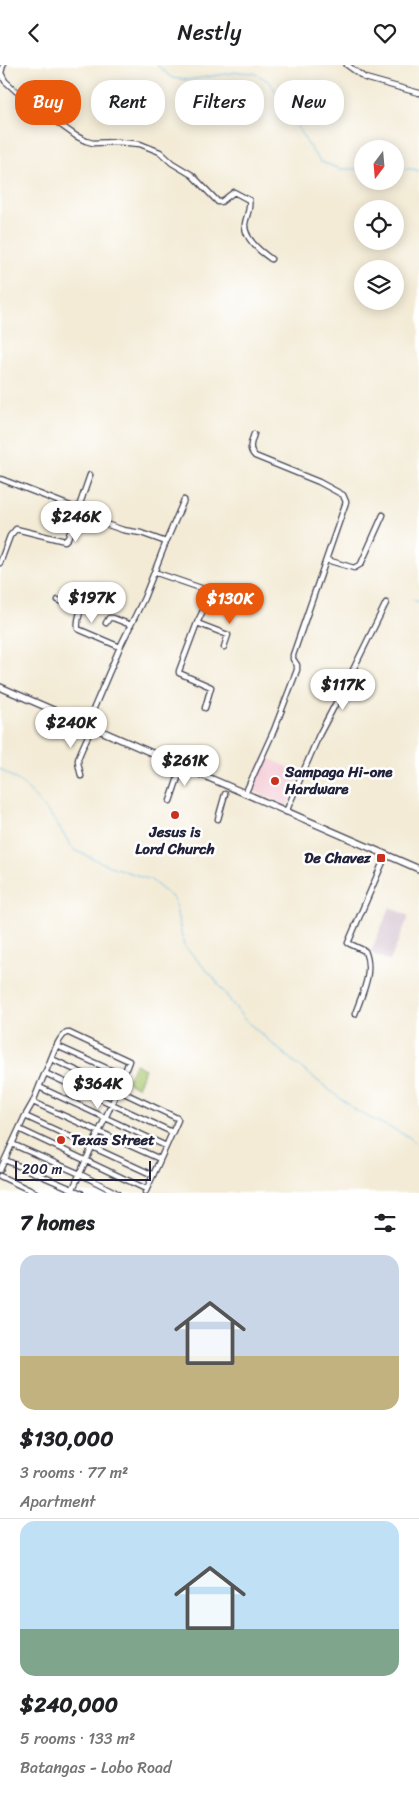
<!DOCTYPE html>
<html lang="en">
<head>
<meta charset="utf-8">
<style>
	body { margin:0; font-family:Sriracha,sans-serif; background:#f2f2f2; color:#202124; height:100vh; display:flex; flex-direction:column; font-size:19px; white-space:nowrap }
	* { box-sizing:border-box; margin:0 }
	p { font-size:16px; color:#757577 }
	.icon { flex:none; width:28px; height:28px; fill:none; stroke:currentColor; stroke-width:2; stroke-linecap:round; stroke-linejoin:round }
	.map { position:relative; height:1128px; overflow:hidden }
	.details { display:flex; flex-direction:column; background:#fff; flex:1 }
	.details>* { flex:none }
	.hud { position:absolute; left:15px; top:15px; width:390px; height:45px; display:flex; gap:10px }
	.needle { width:32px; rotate:196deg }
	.tools { position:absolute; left:354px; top:75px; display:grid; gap:10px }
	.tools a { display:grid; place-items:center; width:50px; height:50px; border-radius:50%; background:#fff; box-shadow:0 2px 12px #0003; font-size:25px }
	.scale { position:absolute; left:15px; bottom:12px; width:136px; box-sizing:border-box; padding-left:5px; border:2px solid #22223b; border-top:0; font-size:14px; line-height:18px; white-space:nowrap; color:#22223b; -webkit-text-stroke:4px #fff; paint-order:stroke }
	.price { position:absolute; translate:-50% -42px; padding:0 11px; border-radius:18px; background:#fff; color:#222; font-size:16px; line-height:32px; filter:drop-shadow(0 1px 2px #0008) }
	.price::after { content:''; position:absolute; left:50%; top:30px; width:15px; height:11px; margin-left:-8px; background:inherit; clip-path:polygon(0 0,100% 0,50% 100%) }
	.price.active { background:#ea580c; color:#fff }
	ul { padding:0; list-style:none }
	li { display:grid; align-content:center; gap:10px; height:265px; padding:0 20px }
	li+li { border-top:1px solid #e0e0e0 }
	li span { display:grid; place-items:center; height:155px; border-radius:15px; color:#555 }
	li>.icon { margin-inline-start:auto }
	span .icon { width:90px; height:90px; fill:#fffc; stroke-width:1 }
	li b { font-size:21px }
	h2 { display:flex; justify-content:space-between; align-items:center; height:60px; padding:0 20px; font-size:21px }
	.pill { padding:0 18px; border-radius:20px; background:#fff; box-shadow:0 2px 12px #0003; font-size:18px; line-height:45px }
	.pill.active { background:#ea580c; color:#fff }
	header { display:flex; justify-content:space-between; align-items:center; height:65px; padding:0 20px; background:#fff; font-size:22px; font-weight:600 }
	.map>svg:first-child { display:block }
	.built { fill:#f5cfd9 }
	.industrial { fill:#d1bdcb }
	.green { fill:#a9c971; stroke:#667656 }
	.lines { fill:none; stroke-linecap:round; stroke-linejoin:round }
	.stream { stroke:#6ec0ea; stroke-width:1 }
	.minor-casing { stroke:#414052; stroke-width:7 }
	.major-casing { stroke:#414052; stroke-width:8 }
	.minor { stroke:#fff; stroke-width:4.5 }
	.major { stroke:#fff; stroke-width:5.5 }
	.poi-dot { fill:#c8321e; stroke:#fff; stroke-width:2 }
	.labels { text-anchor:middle; stroke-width:5; stroke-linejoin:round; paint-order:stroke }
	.poi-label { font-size:15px; font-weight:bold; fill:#22223b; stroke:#fff; text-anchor:start }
</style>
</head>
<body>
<header><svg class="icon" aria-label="back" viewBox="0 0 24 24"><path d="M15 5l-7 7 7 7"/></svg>Nestly<svg class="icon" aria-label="heart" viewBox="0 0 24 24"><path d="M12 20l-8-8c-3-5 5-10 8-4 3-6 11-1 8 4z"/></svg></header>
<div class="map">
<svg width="419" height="1128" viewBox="0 0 419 1128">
	<rect width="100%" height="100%" fill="#fff"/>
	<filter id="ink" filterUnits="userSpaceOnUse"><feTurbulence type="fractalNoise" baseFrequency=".02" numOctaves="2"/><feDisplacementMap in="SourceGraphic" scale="10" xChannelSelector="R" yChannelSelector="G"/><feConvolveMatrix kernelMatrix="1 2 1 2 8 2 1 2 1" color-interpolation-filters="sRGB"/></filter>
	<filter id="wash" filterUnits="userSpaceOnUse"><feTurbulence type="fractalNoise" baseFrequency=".0096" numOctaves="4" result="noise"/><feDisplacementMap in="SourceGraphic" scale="20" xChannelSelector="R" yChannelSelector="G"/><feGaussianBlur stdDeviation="1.12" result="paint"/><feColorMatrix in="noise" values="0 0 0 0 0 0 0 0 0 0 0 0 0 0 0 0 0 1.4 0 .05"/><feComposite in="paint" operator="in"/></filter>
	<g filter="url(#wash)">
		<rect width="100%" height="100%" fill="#f3ebd6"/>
		<path class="built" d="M 264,691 L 299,707 L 287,741 L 250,724 Z"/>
		<path class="industrial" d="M 390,842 L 409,851 L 390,896 L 370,888 Z"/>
		<path class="green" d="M 135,999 L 145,1004 L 137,1022 L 127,1017 Z"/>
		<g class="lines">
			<path class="stream" d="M 157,0 L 172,13 L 188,15 L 238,7 L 254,8 L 270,17 L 312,86 L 321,97 L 341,104 L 362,104
				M 395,104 L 413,104 L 419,106
				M 411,534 L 419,537
				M 0,704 L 23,719 L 52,752 L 74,785 L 107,800 L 151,815 L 174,834 L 184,881 L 213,912 L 244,954 L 296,999 L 358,1047 L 409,1072 L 419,1082"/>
		</g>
	</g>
	<g filter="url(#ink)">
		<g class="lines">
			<defs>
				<path id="minor" d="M 3,0 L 1,8 L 5,16 L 16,26 L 44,48 L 76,71 L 86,76 L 93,78 L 118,77 L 140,79 L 160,87 L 172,98 L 192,110 L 218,137 L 221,137 L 234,127 L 249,135 C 251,144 246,151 245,159 C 244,173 261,187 271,194
					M 347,0 L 365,13 L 419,28
					M 1,414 L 78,444
					M 76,449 L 123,465 L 141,468 L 166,477
					M 327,495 L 354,503 L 361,499 L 383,450
					M 0,498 L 10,471 L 16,464 L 65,476 L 68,473 L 90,410
					M 154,507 L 224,531
					M 88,527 C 84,538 76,552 78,564 L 120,582
					M 58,535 L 81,544
					M 106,558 L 109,553 L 113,553 L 131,560
					M 197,558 L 228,570 L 224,582
					M 205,643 L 211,622 L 179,608 L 179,606 L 197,558 L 212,527
					M 87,659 L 120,582 L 144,533 L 166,477 L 184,435
					M 81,711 C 80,706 78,700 78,695 C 78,691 90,668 92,661
					M 245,729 L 274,665 L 297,605 L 297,600 L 293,594 L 293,590 L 346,437 L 343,430 L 319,417 L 255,391 C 248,384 251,378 254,369
					M 170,736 L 182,701
					M 286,747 L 319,670 L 345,621 L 386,538
					M 218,754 L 225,729
					M 355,949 C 362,929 374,907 365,886 L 348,878 L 386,790
					M 57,981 L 124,1011
					M 52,994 L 177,1053 L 178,1055 L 145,1128
					M 45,1008 C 51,997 56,974 67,967 L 129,996 L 118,1025 L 71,1128
					M 33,1037 L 39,1022
					M 19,1064 L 146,1124
					M 12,1079 L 80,1109 L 117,1128
					M 166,1081 L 39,1022 L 45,1008 L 172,1067
					M 5,1095 L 81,1128
					M 0,1105 L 25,1051
					M 153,1110 L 25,1051 L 33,1037 L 160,1094
					M 0,1111 L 36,1128"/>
				<path id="major" d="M 0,622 L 419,804"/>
			</defs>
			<use href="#minor" class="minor-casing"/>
			<use href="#major" class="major-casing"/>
			<use href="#minor" class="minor"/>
			<use href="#major" class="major"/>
		</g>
	</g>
	<g class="poi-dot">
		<circle cx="275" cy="716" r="5"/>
		<circle cx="175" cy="750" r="5"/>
		<rect x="376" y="788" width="10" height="10" rx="2.5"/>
		<circle cx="61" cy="1075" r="5"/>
	</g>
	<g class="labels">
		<g class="poi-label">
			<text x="285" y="712">Sampaga Hi-one<tspan x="285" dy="17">Hardware</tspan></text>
			<text x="175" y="772" text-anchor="middle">Jesus is<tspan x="175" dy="17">Lord Church</tspan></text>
			<text x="371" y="798" text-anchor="end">De Chavez</text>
			<text x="71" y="1080">Texas Street</text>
		</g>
	</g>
</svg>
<div class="tools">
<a><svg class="needle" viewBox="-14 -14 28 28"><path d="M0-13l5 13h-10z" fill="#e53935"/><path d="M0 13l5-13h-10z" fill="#757577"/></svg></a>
<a><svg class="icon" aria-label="locate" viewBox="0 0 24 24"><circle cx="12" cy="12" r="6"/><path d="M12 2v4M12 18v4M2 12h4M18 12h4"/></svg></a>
<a><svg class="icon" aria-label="layers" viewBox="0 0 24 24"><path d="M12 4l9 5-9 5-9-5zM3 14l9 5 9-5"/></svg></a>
</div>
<div class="scale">200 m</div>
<b class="price" style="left:76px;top:478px">$246K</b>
<b class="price" style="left:92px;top:559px">$197K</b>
<b class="price active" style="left:230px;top:560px">$130K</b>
<b class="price" style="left:343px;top:646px">$117K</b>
<b class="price" style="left:71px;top:684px">$240K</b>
<b class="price" style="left:185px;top:722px">$261K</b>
<b class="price" style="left:98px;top:1045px">$364K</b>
<div class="hud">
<a class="pill active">Buy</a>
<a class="pill">Rent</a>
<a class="pill">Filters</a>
<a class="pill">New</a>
</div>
</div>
<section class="details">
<h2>7 homes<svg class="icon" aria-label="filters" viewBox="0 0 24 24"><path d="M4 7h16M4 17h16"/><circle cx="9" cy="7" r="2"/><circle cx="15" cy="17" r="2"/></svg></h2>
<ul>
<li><span style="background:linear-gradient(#c9d6e8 65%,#c2b280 0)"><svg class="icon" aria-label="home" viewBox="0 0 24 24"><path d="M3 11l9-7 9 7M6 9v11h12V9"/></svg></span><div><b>$130,000</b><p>3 rooms · 77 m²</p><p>Apartment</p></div></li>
<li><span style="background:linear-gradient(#bfe0f5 70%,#7fa58c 0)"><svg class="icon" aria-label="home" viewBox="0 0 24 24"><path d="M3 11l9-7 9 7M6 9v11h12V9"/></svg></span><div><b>$240,000</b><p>5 rooms · 133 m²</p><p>Batangas - Lobo Road</p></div></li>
</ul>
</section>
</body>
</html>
